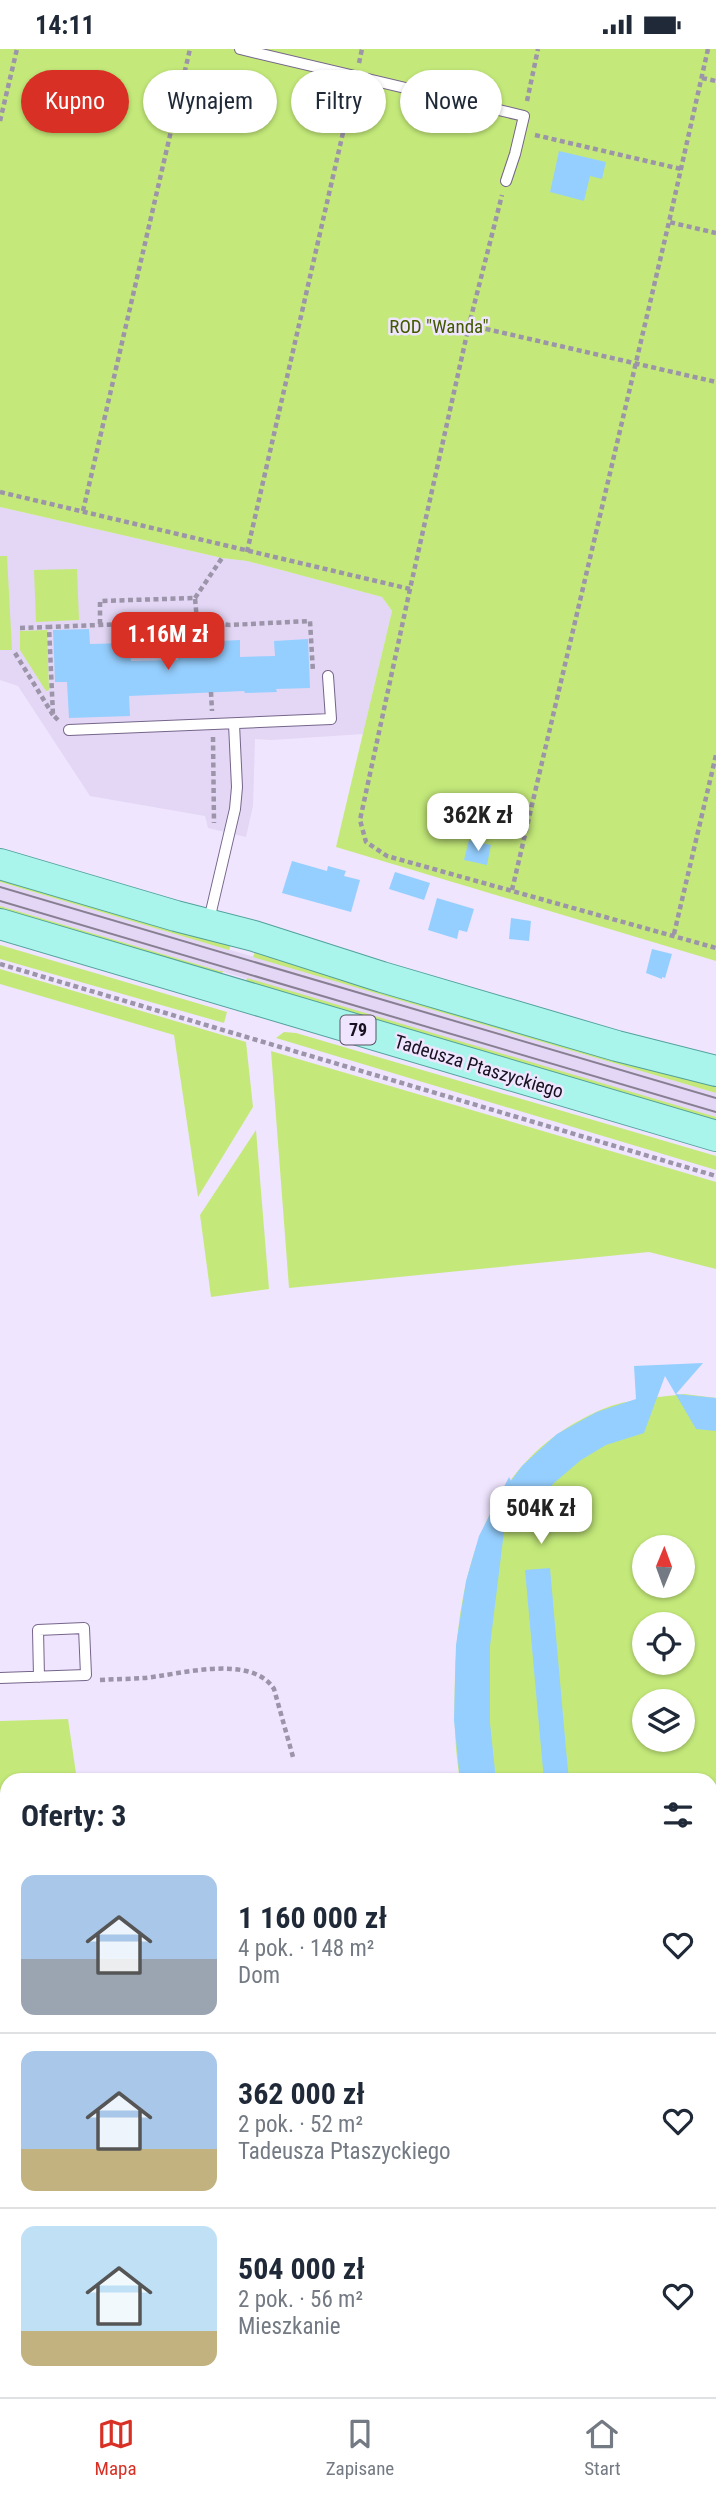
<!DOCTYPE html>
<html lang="pl">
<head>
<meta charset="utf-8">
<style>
	body { margin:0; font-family:"Roboto Condensed",sans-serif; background:#f2f2f3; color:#1f2937; height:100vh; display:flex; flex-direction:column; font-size:26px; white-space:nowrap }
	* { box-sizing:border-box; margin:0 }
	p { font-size:23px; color:#747a83 }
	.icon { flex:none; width:38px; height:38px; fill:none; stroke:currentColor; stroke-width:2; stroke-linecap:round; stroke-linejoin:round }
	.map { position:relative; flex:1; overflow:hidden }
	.side { position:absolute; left:0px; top:1724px; width:718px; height:625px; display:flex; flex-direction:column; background:#fff; border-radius:21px 21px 0 0; box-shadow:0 2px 5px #0004 }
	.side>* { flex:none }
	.top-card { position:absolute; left:21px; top:21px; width:676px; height:63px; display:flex; gap:14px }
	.needle { width:46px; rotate:1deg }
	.controls { position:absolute; left:632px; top:1486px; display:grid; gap:14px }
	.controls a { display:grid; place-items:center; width:63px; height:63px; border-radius:50%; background:#fff; box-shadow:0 2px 5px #0004; font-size:35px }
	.price { position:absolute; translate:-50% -60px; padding:0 16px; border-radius:14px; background:#fff; color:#222; font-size:23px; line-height:46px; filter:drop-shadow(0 2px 4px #0008) }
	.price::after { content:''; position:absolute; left:50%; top:42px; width:21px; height:16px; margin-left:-10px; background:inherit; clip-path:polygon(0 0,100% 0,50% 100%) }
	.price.current { background:#d93025; color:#fff }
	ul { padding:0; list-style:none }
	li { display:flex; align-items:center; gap:21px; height:175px; padding:0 21px }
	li+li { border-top:2px solid #e0e1e3 }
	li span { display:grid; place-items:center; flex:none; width:196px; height:140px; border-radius:14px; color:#555 }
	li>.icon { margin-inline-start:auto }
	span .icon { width:84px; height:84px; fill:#fffc; stroke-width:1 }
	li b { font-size:30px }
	h2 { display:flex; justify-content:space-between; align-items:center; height:84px; padding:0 21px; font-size:30px }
	.pill { padding:0 24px; border-radius:32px; background:#fff; box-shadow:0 2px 5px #0004; font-size:24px; line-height:63px }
	.pill.current { background:#d93025; color:#fff }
	.status { display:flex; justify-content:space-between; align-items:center; height:49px; padding:0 35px; background:#fff; direction:ltr }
	.status svg { height:19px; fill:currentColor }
	.menu { display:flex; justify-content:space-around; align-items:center; height:98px; border-top:2px solid #e0e1e3; background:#fff; font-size:19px; color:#747a83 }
	.menu a { display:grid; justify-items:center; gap:4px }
	.menu .current { color:#d93025 }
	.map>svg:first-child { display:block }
	.built { fill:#e3d7f5 }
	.green { fill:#c4e97a; fill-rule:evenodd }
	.building { fill:#95cfff }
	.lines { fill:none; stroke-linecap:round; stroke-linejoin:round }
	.lane-casing { stroke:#75658a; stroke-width:12 }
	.primary-casing { stroke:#52a19c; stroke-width:32 }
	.path { stroke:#9c94a9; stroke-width:4.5; stroke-dasharray:5 3.5; stroke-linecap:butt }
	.lane { stroke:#fff; stroke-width:10 }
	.primary { stroke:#aaf5eb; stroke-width:30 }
	.tram { stroke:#887f93; stroke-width:2 }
	.labels { text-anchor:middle; stroke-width:5; stroke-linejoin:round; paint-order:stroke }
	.shield { fill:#efe5fe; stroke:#585163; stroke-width:2 }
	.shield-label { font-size:18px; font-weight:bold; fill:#181120 }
	.park-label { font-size:19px; fill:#435900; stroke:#efe5fe }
	.street-label { font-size:19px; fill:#181120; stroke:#efe5fe }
</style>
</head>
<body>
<div class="status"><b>14:11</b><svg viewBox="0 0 49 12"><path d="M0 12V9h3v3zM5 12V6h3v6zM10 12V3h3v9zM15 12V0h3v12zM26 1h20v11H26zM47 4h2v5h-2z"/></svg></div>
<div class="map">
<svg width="716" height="2348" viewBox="0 0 716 2348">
	<rect width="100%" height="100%" fill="#efe5fe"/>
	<path class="built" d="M 0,458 L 222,509 L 247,512 L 382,548 L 392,562 L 363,685 L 272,691 L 255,690 L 253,757 L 246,788 L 208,779 L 205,767 L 90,747 L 18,637 L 0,631 Z
		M 0,833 L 716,1044 L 716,1068 L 0,857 Z"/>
	<path class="green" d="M 0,0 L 716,0 L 716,912 L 336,798 L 392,562 L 382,548 L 247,512 L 222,509 L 0,458 Z
		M 0,507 L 7,507 L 12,601 L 0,601 Z
		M 77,520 L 79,571 L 36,573 L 34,521 Z
		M 47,581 L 49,641 L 46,642 L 20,601 L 20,582 Z
		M 0,828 L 232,893 L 229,901 L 0,833 Z
		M 0,857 L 220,922 L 223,922 L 220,930 L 0,862 Z
		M 0,896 L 227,963 L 224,974 L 0,910 Z
		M 256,900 L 716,1035 L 716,1044 L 256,909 L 253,908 Z
		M 0,920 L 246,993 L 253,1058 L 198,1148 L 174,986 L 0,935 Z
		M 247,929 L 716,1068 L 716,1074 L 245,937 Z
		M 284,983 L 296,984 L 716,1107 L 716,1121 L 276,989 Z
		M 271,1002 L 716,1133 L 716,1220 L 649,1203 L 289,1239 Z
		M 256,1081 L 269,1240 L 211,1248 L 200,1166 Z
		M 684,1345 L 716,1349 L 716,2017 L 711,2017 L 710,1731 L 460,1731 C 454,1695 454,1660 455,1625 C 459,1516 489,1412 596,1363 C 623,1350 654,1349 684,1345 ZM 644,1498 L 682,1498 L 682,1536 L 644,1536 ZM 644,1575 L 682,1575 L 682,1614 L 644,1614 ZM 644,1652 L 682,1652 L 682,1690 L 644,1690 Z
		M 68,1670 L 77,1731 L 7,1731 L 7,2076 L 0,2077 L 0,1672 Z
		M 711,2076 L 716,2076 L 716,2348 L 518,2348 L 517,2342 L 710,2342 Z"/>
	<path class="building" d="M 559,102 L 606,113 L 602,130 L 590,127 L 584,152 L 550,143 Z
		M 89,580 L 90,595 L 130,594 L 131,612 L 178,611 L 177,594 L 240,591 L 240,608 L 275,607 L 274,592 L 308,590 L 310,639 L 276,640 L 277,643 L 245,644 L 244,642 L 129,647 L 130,667 L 69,669 L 67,633 L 55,633 L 53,581 Z
		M 469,791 L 491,796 L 487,816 L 464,811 Z
		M 292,812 L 327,822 L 328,817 L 346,822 L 344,827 L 360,831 L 351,863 L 282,844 Z
		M 395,823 L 430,834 L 424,851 L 389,840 Z
		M 437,849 L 474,860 L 467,883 L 459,881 L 457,890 L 428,881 Z
		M 511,869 L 531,872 L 529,892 L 509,890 Z
		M 652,900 L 672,905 L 665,929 L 662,928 L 662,930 L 646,924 Z
		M 703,1314 L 676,1345 L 716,1349 L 716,1382 L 696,1380 L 665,1327 L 644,1384 L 606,1396 L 581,1411 L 554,1434 L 521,1471 L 518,1442 L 509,1442 L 490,1597 L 490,1674 L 496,1731 L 460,1731 L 454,1671 L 456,1596 L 466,1532 L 479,1487 L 509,1428 L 511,1432 L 522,1417 L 557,1385 L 597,1363 L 636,1350 L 634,1317 Z
		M 550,1519 L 566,1700 L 569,1731 L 544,1731 L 540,1688 L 525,1521 Z"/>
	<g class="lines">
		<defs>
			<path id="lane" d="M 240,0 L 524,67 L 515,105 L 506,132
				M 69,681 L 331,670 L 328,627
				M 209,871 L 235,760 L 237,738 L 234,675
				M 0,1629 L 86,1626 L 84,1579 L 38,1581 L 39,1628
				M 710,2067 L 716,2066"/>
			<path id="primary" d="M 0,815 L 176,867 L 254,887 L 382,928 L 617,997 L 716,1022
				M 0,875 L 716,1087"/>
		</defs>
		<use href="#lane" class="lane-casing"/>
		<use href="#primary" class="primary-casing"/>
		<path class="path" d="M 708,0 L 669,173 L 716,184
			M 359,14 L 362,0
			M 702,29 L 716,32
			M 527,52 L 538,0
			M 0,72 L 17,0
			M 535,86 L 681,120
			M 469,276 L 716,333
			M 0,443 L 410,540 L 469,276 L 502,146
			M 83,462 L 190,0
			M 247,503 L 353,40
			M 410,540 L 360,771 L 366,793 L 387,807 L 716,899
			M 195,549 L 222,509
			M 135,574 L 136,603
			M 100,575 L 100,552 L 195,549 L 197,572
			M 20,579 L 49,578
			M 15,604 L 53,666
			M 211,643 L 212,662
			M 58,671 L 53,666 L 49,578 L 197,572 L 230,576 L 310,572 L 313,623
			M 213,688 L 214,774
			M 512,841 L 669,173
			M 674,885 L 716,706
			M 0,915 L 716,1127
			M 100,1631 C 115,1630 130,1630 144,1629 C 178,1626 251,1604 274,1640 L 293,1708"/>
		<use href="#lane" class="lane"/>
		<use href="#primary" class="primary"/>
		<path class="tram" d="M 0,838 L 716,1049
			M 0,852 L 716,1063"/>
	</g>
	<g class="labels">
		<rect class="shield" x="340.5" y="966.5" width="35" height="29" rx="5"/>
		<g class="shield-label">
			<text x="358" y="987">79</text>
		</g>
		<g class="park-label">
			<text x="439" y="284">ROD "Wanda"</text>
		</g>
		<g class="street-label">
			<text transform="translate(479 1017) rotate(17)" y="7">Tadeusza Ptaszyckiego</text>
		</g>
	</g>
</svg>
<div class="controls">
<a><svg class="needle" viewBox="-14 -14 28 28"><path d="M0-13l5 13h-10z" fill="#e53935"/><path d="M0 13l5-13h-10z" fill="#747a83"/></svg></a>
<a><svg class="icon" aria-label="locate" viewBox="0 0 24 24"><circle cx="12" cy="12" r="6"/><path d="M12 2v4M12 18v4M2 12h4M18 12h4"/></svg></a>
<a><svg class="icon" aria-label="layers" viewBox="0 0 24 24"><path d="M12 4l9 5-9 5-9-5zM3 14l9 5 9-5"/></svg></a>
</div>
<b class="price current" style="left:168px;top:623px">1.16M zł</b>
<b class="price" style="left:478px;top:804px">362K zł</b>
<b class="price" style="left:541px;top:1497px">504K zł</b>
<div class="top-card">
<a class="pill current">Kupno</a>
<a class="pill">Wynajem</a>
<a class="pill">Filtry</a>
<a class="pill">Nowe</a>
</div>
<section class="side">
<h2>Oferty: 3<svg class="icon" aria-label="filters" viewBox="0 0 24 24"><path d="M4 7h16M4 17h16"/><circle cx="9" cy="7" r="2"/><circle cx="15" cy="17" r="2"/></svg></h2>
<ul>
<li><span style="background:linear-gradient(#a9c7e8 60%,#9aa5b1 0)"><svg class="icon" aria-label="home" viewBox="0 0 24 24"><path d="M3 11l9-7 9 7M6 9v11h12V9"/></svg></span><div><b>1 160 000 zł</b><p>4 pok. · 148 m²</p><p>Dom</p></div><svg class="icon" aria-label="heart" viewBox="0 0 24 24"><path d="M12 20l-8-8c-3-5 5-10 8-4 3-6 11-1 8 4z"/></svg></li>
<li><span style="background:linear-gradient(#a9c7e8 70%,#c2b280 0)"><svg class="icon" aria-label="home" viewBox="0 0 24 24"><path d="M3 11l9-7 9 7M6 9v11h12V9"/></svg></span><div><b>362 000 zł</b><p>2 pok. · 52 m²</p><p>Tadeusza Ptaszyckiego</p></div><svg class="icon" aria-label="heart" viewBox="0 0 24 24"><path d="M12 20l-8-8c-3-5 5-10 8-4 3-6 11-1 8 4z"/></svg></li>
<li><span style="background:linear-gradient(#bfe0f5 75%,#c2b280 0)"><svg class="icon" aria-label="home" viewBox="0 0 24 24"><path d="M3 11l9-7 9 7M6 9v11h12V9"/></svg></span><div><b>504 000 zł</b><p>2 pok. · 56 m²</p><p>Mieszkanie</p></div><svg class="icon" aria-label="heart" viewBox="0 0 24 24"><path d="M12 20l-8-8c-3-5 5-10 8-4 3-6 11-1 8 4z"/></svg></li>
</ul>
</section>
</div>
<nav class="menu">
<a class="current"><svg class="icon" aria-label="map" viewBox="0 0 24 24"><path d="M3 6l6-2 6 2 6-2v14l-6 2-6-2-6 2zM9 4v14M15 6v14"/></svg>Mapa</a>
<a><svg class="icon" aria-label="saved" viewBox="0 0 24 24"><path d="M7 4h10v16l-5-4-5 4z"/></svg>Zapisane</a>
<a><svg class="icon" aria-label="home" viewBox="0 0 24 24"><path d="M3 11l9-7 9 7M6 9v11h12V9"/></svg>Start</a>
</nav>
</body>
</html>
